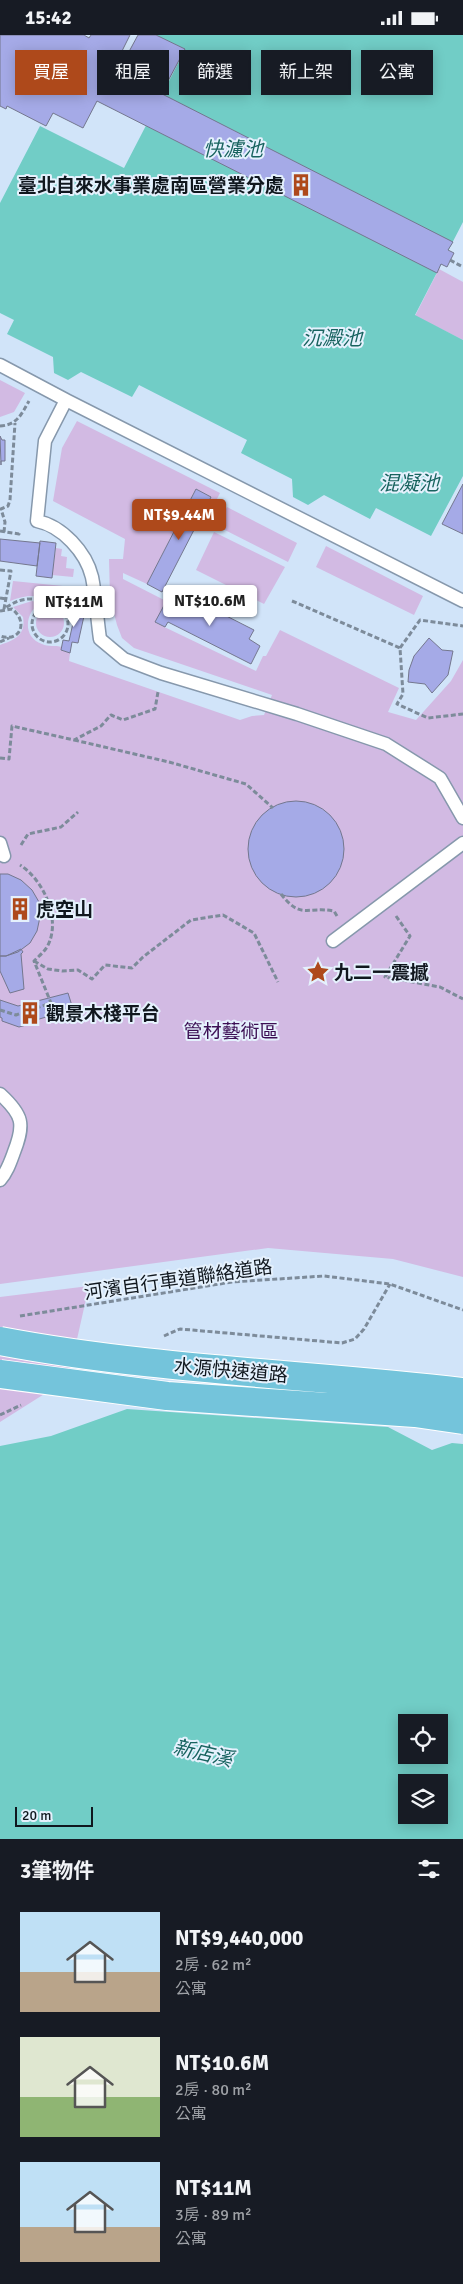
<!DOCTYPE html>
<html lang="zh-TW">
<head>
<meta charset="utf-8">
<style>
	body { margin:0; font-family:Signika,"Noto Sans TC",sans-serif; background:#20242c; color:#f1f3f6; height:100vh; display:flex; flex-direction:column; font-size:19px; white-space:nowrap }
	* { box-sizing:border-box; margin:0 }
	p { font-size:16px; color:#9ea1a6 }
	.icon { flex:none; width:28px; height:28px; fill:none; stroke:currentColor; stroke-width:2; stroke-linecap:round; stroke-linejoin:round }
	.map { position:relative; height:1804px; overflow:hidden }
	.panel { display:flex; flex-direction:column; background:#171b24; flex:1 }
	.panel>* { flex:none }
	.hud { position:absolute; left:15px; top:15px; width:434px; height:45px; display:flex; gap:10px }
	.tools { position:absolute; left:398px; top:1679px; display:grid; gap:10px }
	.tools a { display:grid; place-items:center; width:50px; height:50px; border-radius:0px; background:#171b24; box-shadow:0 2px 12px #0003; font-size:25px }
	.scale { position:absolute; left:15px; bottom:12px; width:78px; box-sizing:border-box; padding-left:5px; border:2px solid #10171e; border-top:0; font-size:14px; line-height:18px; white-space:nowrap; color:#10171e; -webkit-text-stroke:4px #e5f1fd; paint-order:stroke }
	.price { position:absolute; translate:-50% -42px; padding:0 11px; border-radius:5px; background:#fff; color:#222; font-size:16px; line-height:32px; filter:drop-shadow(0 1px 2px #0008) }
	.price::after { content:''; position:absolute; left:50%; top:30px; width:15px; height:11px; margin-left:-8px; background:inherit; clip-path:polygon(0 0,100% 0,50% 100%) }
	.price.selected { background:#ae491b; color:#fff }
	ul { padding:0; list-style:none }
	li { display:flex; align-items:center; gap:15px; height:125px; padding:0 20px }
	li span { display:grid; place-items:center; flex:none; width:140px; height:100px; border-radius:0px; color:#555 }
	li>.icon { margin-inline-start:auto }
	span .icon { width:60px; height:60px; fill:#fffc; stroke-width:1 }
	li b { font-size:21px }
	h2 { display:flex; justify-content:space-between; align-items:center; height:60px; padding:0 20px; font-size:21px }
	.tag { padding:0 18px; border-radius:0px; background:#171b24; box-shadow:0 2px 12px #0003; font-size:18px; line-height:45px }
	.tag.selected { background:#ae491b; color:#fff }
	.status { display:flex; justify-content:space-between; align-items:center; height:35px; padding:0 25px; background:#171b24; direction:ltr }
	.status svg { height:14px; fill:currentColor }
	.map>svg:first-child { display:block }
	.green { fill:#d2bae3 }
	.water { fill:#71cdc6; fill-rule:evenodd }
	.building { fill:#a5aae7; stroke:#74778e }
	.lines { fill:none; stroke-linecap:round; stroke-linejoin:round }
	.service-casing { stroke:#8698ac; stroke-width:15 }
	.path { stroke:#7d8b9a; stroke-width:3; stroke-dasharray:5 2.5; stroke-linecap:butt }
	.service { stroke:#fff; stroke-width:12 }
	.trunk-bridge-casing { stroke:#fff; stroke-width:30; stroke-linecap:butt }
	.trunk-bridge { stroke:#74c4db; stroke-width:28 }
	.labels { text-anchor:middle; stroke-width:4; stroke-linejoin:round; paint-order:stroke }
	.poi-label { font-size:19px; font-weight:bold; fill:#10171e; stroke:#e5f1fd; text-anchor:start }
	.park-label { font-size:19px; fill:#3c0f54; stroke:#e5f1fd }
	.street-label { font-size:19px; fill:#10171e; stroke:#e5f1fd }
	.water-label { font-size:20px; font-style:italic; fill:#18635f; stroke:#e5f1fd }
</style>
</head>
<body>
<div class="status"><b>15:42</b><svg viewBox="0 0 49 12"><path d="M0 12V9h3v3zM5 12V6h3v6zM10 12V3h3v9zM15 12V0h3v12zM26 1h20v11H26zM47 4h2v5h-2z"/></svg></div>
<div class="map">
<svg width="463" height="1804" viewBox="0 0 463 1804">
	<rect width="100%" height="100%" fill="#d1e4f9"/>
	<path class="green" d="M 439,234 L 463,247 L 463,305 L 415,281 Z
		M 0,345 L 25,358 L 14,377 L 0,382 Z
		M 77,386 L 220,458 L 207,484 L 201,481 L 211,462 L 196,454 L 147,549 L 123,538 L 123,544 L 166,566 L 156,588 L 256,636 L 263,621 L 266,621 L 280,595 L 399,653 L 388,677 L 416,685 L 451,646 L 463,625 L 463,1242 L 393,1224 L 268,1213 L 0,1249 L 0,610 C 15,605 26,600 23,582 L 13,572 L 32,566 L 40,568 C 25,578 22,602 42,609 C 48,612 55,610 62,612 L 61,615 L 70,618 L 69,626 L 240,685 L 252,681 L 264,680 L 272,660 L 134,613 L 122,603 L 117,590 L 110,563 L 109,524 L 123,524 L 125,504 L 53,466 L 62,413 Z
		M 227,472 L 297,508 L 288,527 L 217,491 Z
		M 214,497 L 285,532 L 264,569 L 196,535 Z
		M 326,511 L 423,561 L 414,580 L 316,532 Z
		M 56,513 L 62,514 L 61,521 L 67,522 L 66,533 L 74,534 L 73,542 L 52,540 Z
		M 13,546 L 73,552 L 77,557 L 76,568 L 72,567 L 70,573 L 68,572 C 47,561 32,557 10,566 Z
		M36 588a14 14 0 1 1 28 0a14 14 0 1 1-28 0Z
		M 89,1251 L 68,1344 L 0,1387 L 0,1262 Z"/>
	<path class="water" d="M 156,0 L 463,0 L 463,187 L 415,280 L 463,305 L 463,441 L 431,501 L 376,473 L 370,484 L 324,460 L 308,470 L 293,462 L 292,444 L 241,418 L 247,405 L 139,350 L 132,362 L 81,337 L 68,345 L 54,338 L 53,322 L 7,299 L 14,285 L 0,278 L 0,168 L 40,91 L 124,133 L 185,15 Z
		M 127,1374 L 388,1392 L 432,1415 L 452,1408 L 463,1409 L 463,1804 L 0,1804 L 0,1411 L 51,1401 ZM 406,1688 L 439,1688 L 439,1720 L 406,1720 ZM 406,1748 L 439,1748 L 439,1780 L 406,1780 Z"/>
	<path class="building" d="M 0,0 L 84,0 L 89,3 L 91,0 L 130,0 L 113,34 L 453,207 L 448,215 L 454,218 L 447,232 L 441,229 L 437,238 L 97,66 L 83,93 L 53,78 L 46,91 L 7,71 L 6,74 L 0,71 Z
		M 138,0 L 156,0 L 185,14 L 168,46 L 125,24 Z
		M 0,401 L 2,405 L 5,405 L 5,426 L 1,426 L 1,430 Z
		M 463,449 L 463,499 L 442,489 Z
		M 196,454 L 211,462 L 162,557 L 147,549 Z
		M 0,504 L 40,508 L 37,531 L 0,526 Z
		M 40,506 L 56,508 L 52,543 L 36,541 Z
		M 183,559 L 254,595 L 249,604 L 260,611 L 251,629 L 168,587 L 165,592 L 155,587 L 168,563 L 177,568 Z
		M 72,567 L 81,569 L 79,579 L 84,581 L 78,608 L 72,607 L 70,618 L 61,615 L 63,605 L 69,606 L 75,579 L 69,577 Z
		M 429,603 L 442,615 L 453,616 L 448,640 L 432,658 L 425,649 L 408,647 L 409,635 L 414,621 Z
		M248 814a48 48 0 1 1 96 0a48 48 0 1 1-96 0Z
		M 0,839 L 8,839 L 21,845 L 32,855 L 39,867 L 40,882 L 37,896 L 30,908 L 18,917 L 6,921 L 0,921 Z
		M 21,914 L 23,917 L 21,919 L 24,954 L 10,958 L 0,936 L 0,921 L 6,921 Z
		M 68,958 L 73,974 L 36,985 L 37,987 L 19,992 L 2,986 L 2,983 L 0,982 L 0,965 L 18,971 Z"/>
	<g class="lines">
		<defs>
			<path id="service" d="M 0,330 L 66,365 L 45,406 L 37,486 C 62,491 86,517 92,542 C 96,562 97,583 100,604 L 124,624 L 161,638 L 297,679 L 386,709 L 440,743 L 463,783
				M 66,365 L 463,566
				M 0,808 L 4,821
				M 333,906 L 463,808
				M 0,1059 C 23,1080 25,1089 14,1117 C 10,1128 7,1137 0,1145"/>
		</defs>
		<use href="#service" class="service-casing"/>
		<path class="path" d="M 450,225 L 463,232
			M 0,391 C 17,390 21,380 29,366
			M 0,496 L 19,499 L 19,496
			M 4,497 L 5,487 L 1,474 L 8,471 L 10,465 L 15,388
			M 0,535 L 11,536 L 4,574 C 19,563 34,560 50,570
			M 0,563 L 6,564
			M 292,566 L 400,613 L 403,659 L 397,669 L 428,683 L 463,679
			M32 589a18 18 0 1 1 36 0a18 18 0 1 1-36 0Z
			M 0,576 L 12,574 C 29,587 20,608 0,601
			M 0,607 L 9,603
			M 400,613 L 420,585 L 463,591
			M 74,705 L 169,727 L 246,749 L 273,773
			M 0,723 L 9,724 L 12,691 L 74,705 L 101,691 L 111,680 L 123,685 L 155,674 L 158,657
			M 21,810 L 28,799 L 61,792 L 78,777
			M 281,859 C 301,885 307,871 334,876 L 337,881
			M 396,881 L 410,901 L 385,942 L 440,952 L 463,964
			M 34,926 L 48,934 L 62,936 L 78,935 L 92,944 L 105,930 L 132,933 L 143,922 L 191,885 L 223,880 L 254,898 L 278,947
			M 0,975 L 16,980 L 51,968 L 34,926 C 38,922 44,917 47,912 C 62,886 44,845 20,830
			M 20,1281 L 232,1247 L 324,1241 L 390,1249 L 463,1275
			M 164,1301 L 180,1294 L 342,1308 L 355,1304 L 364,1294 L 390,1249
			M 0,1380 L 21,1370"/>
		<use href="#service" class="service"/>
		<defs>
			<path id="trunk-bridge" d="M 0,1306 C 153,1335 309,1339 463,1357
				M 0,1339 L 167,1361 L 415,1378 L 463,1385"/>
		</defs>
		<use href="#trunk-bridge" class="trunk-bridge-casing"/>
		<use href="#trunk-bridge" class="trunk-bridge"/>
	</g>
	<defs>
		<symbol id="building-bare" viewBox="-9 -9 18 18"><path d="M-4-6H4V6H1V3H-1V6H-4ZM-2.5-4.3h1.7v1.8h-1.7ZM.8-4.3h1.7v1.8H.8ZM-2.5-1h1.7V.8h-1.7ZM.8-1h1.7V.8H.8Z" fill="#ae491b" stroke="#e5f1fd" stroke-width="2.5" paint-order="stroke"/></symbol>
		<symbol id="sight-bare" viewBox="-9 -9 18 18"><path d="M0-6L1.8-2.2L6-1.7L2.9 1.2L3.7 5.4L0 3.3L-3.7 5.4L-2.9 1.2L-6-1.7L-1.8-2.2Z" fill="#ae491b" stroke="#e5f1fd" stroke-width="2.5" paint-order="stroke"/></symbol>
	</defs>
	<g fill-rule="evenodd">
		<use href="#building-bare" x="285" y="134" width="32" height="32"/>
		<use href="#building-bare" x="4" y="858" width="32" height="32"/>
		<use href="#sight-bare" x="302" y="921" width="32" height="32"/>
		<use href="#building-bare" x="14" y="962" width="32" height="32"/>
	</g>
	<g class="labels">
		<g class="poi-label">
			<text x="284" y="157" text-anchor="end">臺北自來水事業處南區營業分處</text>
			<text x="36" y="881">虎空山</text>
			<text x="334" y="944">九二一震撼</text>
			<text x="46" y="985">觀景木棧平台</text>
		</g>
		<g class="park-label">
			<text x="231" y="1003">管材藝術區</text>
		</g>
		<g class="street-label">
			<text transform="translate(178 1244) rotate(-8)" y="7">河濱自行車道聯絡道路</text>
			<text transform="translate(231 1335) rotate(5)" y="7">水源快速道路</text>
		</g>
		<g class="water-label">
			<text x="233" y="121">快濾池</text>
			<text x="332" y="310">沉澱池</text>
			<text x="409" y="455">混凝池</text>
			<text transform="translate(203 1718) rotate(13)" y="7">新店溪</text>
		</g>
	</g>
</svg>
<div class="tools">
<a><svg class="icon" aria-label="locate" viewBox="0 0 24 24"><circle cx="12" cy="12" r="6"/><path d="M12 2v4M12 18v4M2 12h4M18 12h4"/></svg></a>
<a><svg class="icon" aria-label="layers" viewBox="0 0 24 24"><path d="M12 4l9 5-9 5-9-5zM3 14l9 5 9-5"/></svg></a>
</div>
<div class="scale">20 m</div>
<b class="price selected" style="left:179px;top:506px">NT$9.44M</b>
<b class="price" style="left:210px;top:592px">NT$10.6M</b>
<b class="price" style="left:74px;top:593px">NT$11M</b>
<div class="hud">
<a class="tag selected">買屋</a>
<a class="tag">租屋</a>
<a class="tag">篩選</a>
<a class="tag">新上架</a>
<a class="tag">公寓</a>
</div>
</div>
<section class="panel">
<h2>3筆物件<svg class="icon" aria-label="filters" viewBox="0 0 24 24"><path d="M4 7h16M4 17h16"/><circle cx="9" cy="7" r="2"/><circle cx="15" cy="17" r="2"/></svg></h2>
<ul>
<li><span style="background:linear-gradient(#bfe0f5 60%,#b9a48a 0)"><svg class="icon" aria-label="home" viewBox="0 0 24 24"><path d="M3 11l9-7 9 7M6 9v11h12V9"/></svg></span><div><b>NT$9,440,000</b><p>2房 · 62 m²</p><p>公寓</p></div></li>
<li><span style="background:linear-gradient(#dfe7d0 60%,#8fb573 0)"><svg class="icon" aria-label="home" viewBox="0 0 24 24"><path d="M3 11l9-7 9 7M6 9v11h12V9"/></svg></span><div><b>NT$10.6M</b><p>2房 · 80 m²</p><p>公寓</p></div></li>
<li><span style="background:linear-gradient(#bfe0f5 65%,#b9a48a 0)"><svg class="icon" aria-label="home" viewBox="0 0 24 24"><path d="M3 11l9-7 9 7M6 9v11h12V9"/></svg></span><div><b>NT$11M</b><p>3房 · 89 m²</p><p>公寓</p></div></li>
</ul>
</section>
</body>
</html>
